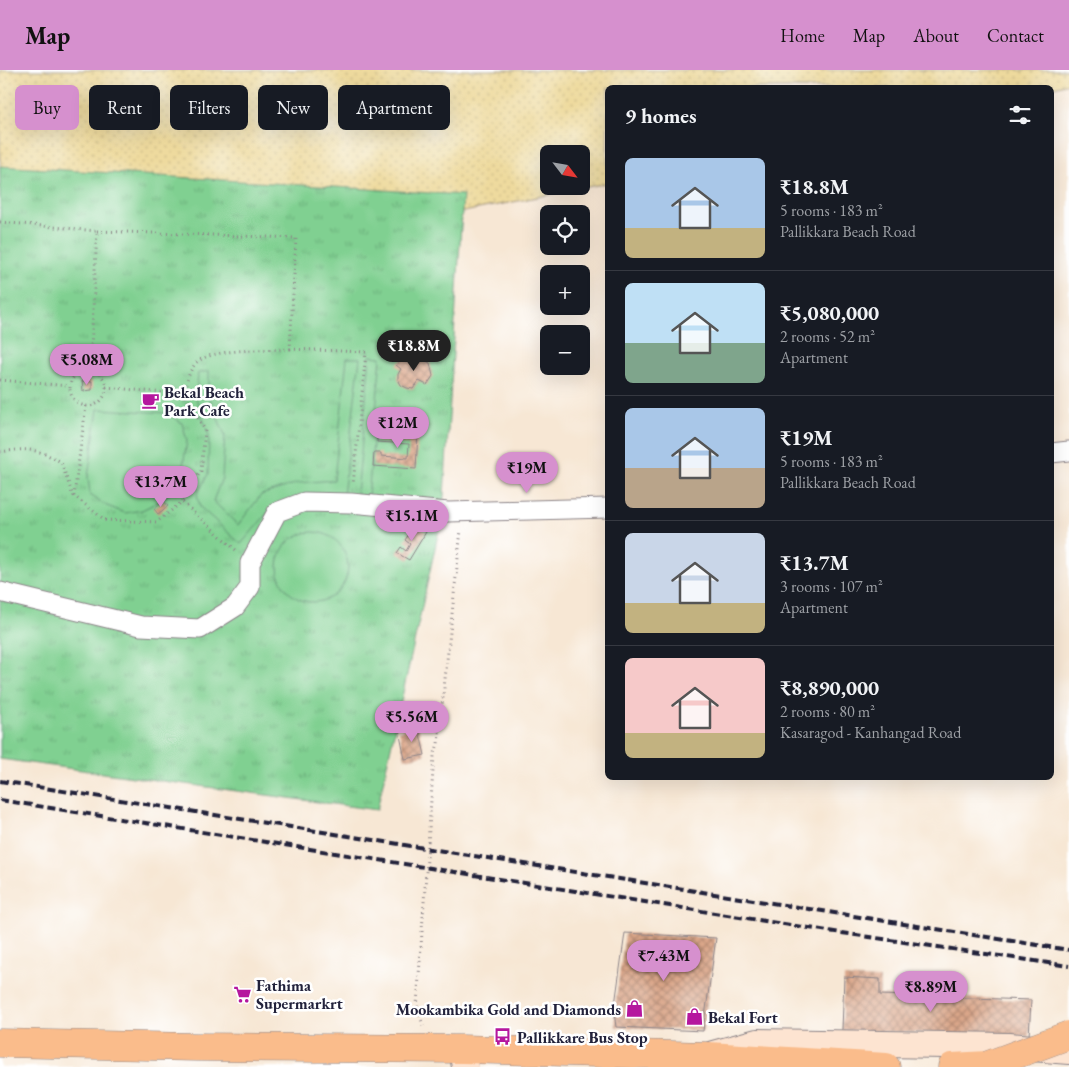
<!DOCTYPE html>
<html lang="en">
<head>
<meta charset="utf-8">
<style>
	body { margin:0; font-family:"EB Garamond",serif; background:#20242c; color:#f1f3f6; height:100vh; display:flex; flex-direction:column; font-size:19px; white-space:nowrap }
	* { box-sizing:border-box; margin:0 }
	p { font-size:16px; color:#9ea1a6 }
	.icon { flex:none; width:28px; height:28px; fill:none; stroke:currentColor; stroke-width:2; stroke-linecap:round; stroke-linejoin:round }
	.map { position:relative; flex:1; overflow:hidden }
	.sheet { position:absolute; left:605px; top:15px; width:449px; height:695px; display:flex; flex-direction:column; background:#171b24; border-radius:8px; box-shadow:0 5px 20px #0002 }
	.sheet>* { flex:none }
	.top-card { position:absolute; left:15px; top:15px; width:475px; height:45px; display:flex; gap:10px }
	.needle { width:32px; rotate:121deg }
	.tools { position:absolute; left:540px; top:75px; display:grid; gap:10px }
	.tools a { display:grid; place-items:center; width:50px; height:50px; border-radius:8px; background:#171b24; box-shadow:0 5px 20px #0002; font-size:25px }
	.price { position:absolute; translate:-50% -42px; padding:0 11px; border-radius:18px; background:#d690ce; color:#111; font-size:16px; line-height:32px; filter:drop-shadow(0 1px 2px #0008) }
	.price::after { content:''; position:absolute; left:50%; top:30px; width:15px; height:11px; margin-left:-8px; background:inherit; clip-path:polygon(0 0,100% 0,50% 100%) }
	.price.current { background:#222; color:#fff }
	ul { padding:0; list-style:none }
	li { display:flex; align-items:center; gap:15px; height:125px; padding:0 20px }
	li+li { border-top:1px solid #363941 }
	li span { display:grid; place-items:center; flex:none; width:140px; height:100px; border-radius:8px; color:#555 }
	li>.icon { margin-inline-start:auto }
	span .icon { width:60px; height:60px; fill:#fffc; stroke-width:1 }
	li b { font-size:21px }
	h2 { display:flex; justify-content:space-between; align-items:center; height:60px; padding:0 20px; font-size:21px }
	.pill { padding:0 18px; border-radius:8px; background:#171b24; box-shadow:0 5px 20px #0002; font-size:18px; line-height:45px }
	.pill.current { background:#d690ce; color:#111 }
	header { display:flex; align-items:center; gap:30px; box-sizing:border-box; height:70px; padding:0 25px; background:#d690ce; color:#111 }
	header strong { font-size:24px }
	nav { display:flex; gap:28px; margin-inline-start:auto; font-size:18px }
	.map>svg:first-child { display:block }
	.sand { fill:url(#sand-dots); stroke:#887e6c; fill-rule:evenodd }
	.park { fill:url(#park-tufts); stroke:#517966 }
	.garden { fill:#80d091; stroke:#517966 }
	.building { fill:url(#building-cross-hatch) }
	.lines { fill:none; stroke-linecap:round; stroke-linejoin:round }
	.street-casing { stroke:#8c8488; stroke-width:21 }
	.secondary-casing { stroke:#8c8488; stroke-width:28 }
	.primary-casing { stroke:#8c8488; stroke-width:29 }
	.path { stroke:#8c8488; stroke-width:3; stroke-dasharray:1 4; stroke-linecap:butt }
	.street { stroke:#fff; stroke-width:19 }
	.secondary { stroke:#fde4d1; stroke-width:26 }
	.primary { stroke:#fabc8b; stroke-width:28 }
	.rail { stroke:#22223b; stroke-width:4; stroke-dasharray:8 4; stroke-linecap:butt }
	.primary-bridge-casing { stroke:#8c8488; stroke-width:29; stroke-linecap:butt }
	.primary-bridge { stroke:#fabc8b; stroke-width:28 }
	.labels { text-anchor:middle; stroke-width:5; stroke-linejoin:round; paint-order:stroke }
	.poi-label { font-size:16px; font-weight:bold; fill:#22223b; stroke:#fff; text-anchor:start }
</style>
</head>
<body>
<header>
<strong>Map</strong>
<nav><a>Home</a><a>Map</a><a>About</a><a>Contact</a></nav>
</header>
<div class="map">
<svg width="1069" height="997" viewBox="0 0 1069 997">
	<defs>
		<pattern id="sand-dots" width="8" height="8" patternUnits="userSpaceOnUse" patternTransform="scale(1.25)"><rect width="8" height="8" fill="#eeda9e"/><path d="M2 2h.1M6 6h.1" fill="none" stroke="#ccbb89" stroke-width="1.8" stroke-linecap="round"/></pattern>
		<pattern id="park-tufts" width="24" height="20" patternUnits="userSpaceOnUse" patternTransform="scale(1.25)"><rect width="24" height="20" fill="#80d091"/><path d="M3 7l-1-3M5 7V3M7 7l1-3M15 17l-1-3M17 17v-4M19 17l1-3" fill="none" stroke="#6eb27e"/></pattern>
		<pattern id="building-cross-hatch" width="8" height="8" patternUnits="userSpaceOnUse" patternTransform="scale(1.25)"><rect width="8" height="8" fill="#daa689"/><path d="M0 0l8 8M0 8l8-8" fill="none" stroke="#b08771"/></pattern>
	</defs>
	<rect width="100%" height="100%" fill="#fff"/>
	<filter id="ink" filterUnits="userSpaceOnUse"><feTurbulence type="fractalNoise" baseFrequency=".02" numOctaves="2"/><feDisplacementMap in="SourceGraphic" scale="10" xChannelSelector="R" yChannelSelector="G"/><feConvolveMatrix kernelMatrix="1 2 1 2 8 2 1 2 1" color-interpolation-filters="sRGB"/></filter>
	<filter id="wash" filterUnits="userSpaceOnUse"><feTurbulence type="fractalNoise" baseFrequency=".0096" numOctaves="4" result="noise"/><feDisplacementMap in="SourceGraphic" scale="20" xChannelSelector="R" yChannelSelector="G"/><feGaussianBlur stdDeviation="1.12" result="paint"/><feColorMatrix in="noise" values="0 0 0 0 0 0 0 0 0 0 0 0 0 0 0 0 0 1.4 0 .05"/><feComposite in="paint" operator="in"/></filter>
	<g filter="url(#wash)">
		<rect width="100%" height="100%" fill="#f7e7d4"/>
		<path class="sand" d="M 0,0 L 1069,0 L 1069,13 L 1051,18 L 608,18 L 607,113 L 414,152 L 0,136 ZM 549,84 L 581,84 L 581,116 L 549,116 Z"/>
		<path class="park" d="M 0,96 L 463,125 L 443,442 L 377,740 L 0,689 Z"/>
		<path class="garden" d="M 370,286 L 381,287 L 368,427 L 357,425 Z
			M 347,288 L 360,288 L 343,426 L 272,438 L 241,474 L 200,437 L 197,425 L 208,404 L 209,366 L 196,328 L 198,303 L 209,301 L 209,328 L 225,365 L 222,408 L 213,431 L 238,455 L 261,425 L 298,413 L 334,410 Z
			M 98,339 L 167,343 L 182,353 L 187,371 L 183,396 L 174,420 L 158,432 L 142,440 L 125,443 L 107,436 L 90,425 L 88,407 Z
			M278 497a35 35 0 1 1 70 0a35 35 0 1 1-70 0Z"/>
		<g id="blocks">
			<path class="building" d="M 417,285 L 430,293 L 433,306 L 427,315 L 419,311 L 413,319 L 407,318 L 401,315 L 398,309 L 398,304 L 401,299 L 396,295 L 404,288 Z
				M 82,311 L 92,311 L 92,320 L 83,321 Z
				M 378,359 L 418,362 L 416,399 L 373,396 L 374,383 L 381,383 L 381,386 L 408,388 L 409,374 L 377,372 Z
				M 164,431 L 168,436 L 158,444 L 154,439 Z
				M 415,455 L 426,462 L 409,490 L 397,483 L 401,477 L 406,481 L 410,474 L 405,470 Z
				M 418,656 L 425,685 L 405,689 L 399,661 Z
				M 625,863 L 716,868 L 703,961 L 616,957 L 614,942 Z
				M 844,907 L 880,909 L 880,925 L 1031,930 L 1029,967 L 842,960 Z"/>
		</g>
	</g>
	<g filter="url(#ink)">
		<use href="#blocks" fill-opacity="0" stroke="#8c8488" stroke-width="1"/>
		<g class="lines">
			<defs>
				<path id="street" d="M 1051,383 L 1069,381
					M 0,522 L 141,556 L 200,559 L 235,537 L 250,517 L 250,493 L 277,442 L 304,432 L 351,433 L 448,442 L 608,438"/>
				<path id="secondary" d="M 462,979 L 465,997
					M 713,984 L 757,972 L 1008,976 L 1069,981"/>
				<path id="primary" d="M 0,973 L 196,977 L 462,979 L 708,986 L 886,997
					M 952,997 L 988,995"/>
			</defs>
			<use href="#street" class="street-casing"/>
			<use href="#secondary" class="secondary-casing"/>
			<use href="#primary" class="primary-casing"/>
			<path class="path" d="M 0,152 L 97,161 L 90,299
				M 97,161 L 296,168 L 290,279 C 269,280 210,278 196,293 C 188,302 186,314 184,325
				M 290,279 L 366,282 L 353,415
				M70 318a18 18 0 1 1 36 0a18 18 0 1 1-36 0Z
				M 0,310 L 69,316
				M 106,317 L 184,325 L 205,360 L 201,401 L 182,432
				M 86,336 L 74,426 L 105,450 L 157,452 L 182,432 L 237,481
				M 0,382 C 28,378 36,378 61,392 L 73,426
				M 423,956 L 417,935 L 434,686 L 438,674 L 461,460"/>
			<use href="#street" class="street"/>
			<use href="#secondary" class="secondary"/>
			<use href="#primary" class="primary"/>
			<path class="rail" d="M 0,711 L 1069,880
				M 0,730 L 828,861 L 1069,896"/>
			<defs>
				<path id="primary-bridge" d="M 988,995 L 1069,965"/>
			</defs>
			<use href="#primary-bridge" class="primary-bridge-casing"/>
			<use href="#primary-bridge" class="primary-bridge"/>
		</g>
	</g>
	<defs>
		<symbol id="cafe-bare" viewBox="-9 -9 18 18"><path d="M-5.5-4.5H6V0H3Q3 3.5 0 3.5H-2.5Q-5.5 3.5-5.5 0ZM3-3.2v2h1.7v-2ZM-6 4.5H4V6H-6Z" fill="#b5179e" stroke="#fff" stroke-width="2.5" paint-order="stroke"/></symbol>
		<symbol id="supermarket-bare" viewBox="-9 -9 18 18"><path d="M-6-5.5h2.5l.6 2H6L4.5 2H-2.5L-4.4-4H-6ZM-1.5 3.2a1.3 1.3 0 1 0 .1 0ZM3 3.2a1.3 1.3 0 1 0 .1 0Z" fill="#b5179e" stroke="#fff" stroke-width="2.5" paint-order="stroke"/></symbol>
		<symbol id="shop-bare" viewBox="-9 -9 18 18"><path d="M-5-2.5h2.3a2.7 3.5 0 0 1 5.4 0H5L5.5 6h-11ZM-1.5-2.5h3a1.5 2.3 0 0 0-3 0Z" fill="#b5179e" stroke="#fff" stroke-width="2.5" paint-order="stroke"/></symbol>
		<symbol id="bus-bare" viewBox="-9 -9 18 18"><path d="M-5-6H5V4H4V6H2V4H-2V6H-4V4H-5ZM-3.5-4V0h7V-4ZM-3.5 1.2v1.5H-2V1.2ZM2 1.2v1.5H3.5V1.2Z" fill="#b5179e" stroke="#fff" stroke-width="2.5" paint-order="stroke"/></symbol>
	</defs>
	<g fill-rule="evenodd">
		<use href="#cafe-bare" x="138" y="318" width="25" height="25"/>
		<use href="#supermarket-bare" x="230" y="912" width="25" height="25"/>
		<use href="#shop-bare" x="622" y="926" width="25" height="25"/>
		<use href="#shop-bare" x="682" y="934" width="25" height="25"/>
		<use href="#bus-bare" x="490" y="954" width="25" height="25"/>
	</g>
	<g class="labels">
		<g class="poi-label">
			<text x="164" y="328">Bekal Beach<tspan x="164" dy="18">Park Cafe</tspan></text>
			<text x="256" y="921">Fathima<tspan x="256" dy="18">Supermarkrt</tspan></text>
			<text x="621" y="945" text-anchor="end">Mookambika Gold and Diamonds</text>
			<text x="708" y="953">Bekal Fort</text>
			<text x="517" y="973">Pallikkare Bus Stop</text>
		</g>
	</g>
</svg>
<div class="tools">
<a><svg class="needle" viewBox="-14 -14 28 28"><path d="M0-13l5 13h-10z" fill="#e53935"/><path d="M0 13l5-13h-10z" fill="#9ea1a6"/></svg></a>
<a><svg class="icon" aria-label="locate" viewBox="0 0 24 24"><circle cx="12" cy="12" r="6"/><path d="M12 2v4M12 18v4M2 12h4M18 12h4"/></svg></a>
<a>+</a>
<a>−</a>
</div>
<b class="price current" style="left:414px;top:302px">₹18.8M</b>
<b class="price" style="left:87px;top:316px">₹5.08M</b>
<b class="price" style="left:398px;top:379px">₹12M</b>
<b class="price" style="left:527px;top:424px">₹19M</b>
<b class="price" style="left:161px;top:438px">₹13.7M</b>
<b class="price" style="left:412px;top:472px">₹15.1M</b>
<b class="price" style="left:412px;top:673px">₹5.56M</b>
<b class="price" style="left:664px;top:912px">₹7.43M</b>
<b class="price" style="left:931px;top:943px">₹8.89M</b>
<div class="top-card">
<a class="pill current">Buy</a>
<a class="pill">Rent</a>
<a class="pill">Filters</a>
<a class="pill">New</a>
<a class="pill">Apartment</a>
</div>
<section class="sheet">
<h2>9 homes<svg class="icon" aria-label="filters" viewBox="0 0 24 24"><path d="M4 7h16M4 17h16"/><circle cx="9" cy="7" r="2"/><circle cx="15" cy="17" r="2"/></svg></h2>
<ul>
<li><span style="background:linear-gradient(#a9c7e8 70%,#c2b280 0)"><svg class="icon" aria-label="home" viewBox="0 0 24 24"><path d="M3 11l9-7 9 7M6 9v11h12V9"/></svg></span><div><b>₹18.8M</b><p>5 rooms · 183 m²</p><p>Pallikkara Beach Road</p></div></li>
<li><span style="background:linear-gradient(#bfe0f5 60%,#7fa58c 0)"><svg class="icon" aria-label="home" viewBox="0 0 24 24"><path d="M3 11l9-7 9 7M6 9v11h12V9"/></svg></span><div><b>₹5,080,000</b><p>2 rooms · 52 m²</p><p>Apartment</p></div></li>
<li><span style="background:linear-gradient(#a9c7e8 60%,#b9a48a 0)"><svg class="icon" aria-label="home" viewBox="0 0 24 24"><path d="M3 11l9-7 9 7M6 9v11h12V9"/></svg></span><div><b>₹19M</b><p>5 rooms · 183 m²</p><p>Pallikkara Beach Road</p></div></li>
<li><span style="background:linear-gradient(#c9d6e8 70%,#c2b280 0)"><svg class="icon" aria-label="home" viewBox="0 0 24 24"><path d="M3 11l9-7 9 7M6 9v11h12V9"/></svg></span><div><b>₹13.7M</b><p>3 rooms · 107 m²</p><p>Apartment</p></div></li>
<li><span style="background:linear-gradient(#f6c9c9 75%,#c2b280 0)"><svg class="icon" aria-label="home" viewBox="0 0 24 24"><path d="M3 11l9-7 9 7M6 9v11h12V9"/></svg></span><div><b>₹8,890,000</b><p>2 rooms · 80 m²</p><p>Kasaragod - Kanhangad Road</p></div></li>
</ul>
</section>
</div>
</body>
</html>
